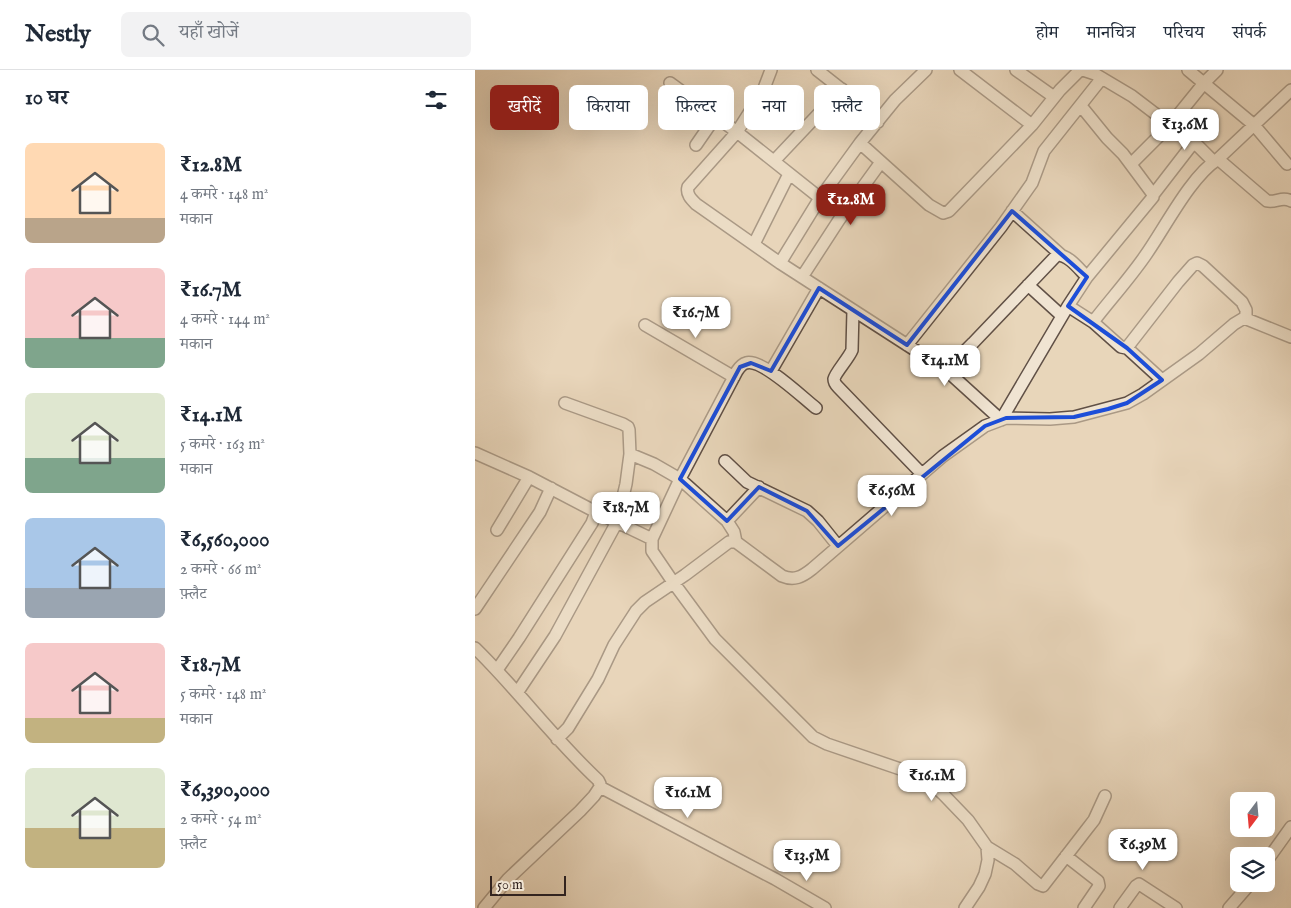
<!DOCTYPE html>
<html lang="hi">
<head>
<meta charset="utf-8">
<style>
	body { margin:0; font-family:"IM FELL English","Noto Serif Devanagari",serif; background:#f2f2f3; color:#1f2937; height:100vh; display:flex; flex-direction:column; font-size:19px; white-space:nowrap }
	* { box-sizing:border-box; margin:0 }
	p { font-size:16px; color:#747a83 }
	.icon { flex:none; width:28px; height:28px; fill:none; stroke:currentColor; stroke-width:2; stroke-linecap:round; stroke-linejoin:round }
	.map { position:relative; flex:1; overflow:hidden }
	.sheet { display:flex; flex-direction:column; background:#fff; width:475px }
	.sheet>* { flex:none }
	.top-card { position:absolute; left:15px; top:15px; width:475px; height:45px; display:flex; gap:10px }
	.needle { width:32px; rotate:196deg }
	.buttons { position:absolute; left:755px; top:722px; display:grid; gap:10px }
	.buttons a { display:grid; place-items:center; width:45px; height:45px; border-radius:8px; background:#fff; box-shadow:0 5px 20px #0002; font-size:25px }
	.scale { position:absolute; left:15px; bottom:12px; width:76px; box-sizing:border-box; padding-left:5px; border:2px solid #33241f; border-top:0; font-size:14px; line-height:18px; white-space:nowrap; color:#33241f; -webkit-text-stroke:4px #f0e4d2; paint-order:stroke }
	.price { position:absolute; translate:-50% -42px; padding:0 11px; border-radius:10px; background:#fff; color:#222; font-size:16px; line-height:32px; filter:drop-shadow(0 1px 2px #0008) }
	.price::after { content:''; position:absolute; left:50%; top:30px; width:15px; height:11px; margin-left:-8px; background:inherit; clip-path:polygon(0 0,100% 0,50% 100%) }
	.price.current { background:#8f2418; color:#fff }
	ul { padding:0; list-style:none }
	li { display:flex; align-items:center; gap:15px; height:125px; padding:0 25px }
	li span { display:grid; place-items:center; flex:none; width:140px; height:100px; border-radius:8px; color:#555 }
	li>.icon { margin-inline-start:auto }
	span .icon { width:60px; height:60px; fill:#fffc; stroke-width:1 }
	li b { font-size:21px }
	h2 { display:flex; justify-content:space-between; align-items:center; height:60px; padding:0 25px; font-size:21px }
	.pill { padding:0 18px; border-radius:8px; background:#fff; box-shadow:0 5px 20px #0002; font-size:18px; line-height:45px }
	.pill.current { background:#8f2418; color:#fff }
	header { display:flex; align-items:center; gap:30px; box-sizing:border-box; height:70px; padding:0 25px; background:#fff; border-bottom:1px solid #e0e1e3 }
	header strong { font-size:24px }
	nav { display:flex; gap:28px; margin-inline-start:auto; font-size:18px }
	.search { width:350px; height:45px; background:#f2f2f3; display:flex; align-items:center; gap:12px; box-sizing:border-box; padding:0 18px; border-radius:8px; color:#747a83; font-size:19px }
	main { display:flex; flex:1; min-height:0 }
	.map>svg:first-child { display:block }
	.lines { fill:none; stroke-linecap:round; stroke-linejoin:round }
	.street-casing { stroke:#605046; stroke-width:14 }
	.street { stroke:#f0e4d2; stroke-width:11 }
	.marked { fill:none; stroke:#1d4ed8; stroke-width:4; stroke-linejoin:round }
</style>
</head>
<body>
<header>
<strong>Nestly</strong>
<div class="search"><svg class="icon" aria-label="search" viewBox="0 0 24 24"><circle cx="10" cy="10" r="6"/><path d="M15 15l6 6"/></svg>यहाँ खोजें</div>
<nav><a>होम</a><a>मानचित्र</a><a>परिचय</a><a>संपर्क</a></nav>
</header>
<main>
<section class="sheet">
<h2>10 घर<svg class="icon" aria-label="filters" viewBox="0 0 24 24"><path d="M4 7h16M4 17h16"/><circle cx="9" cy="7" r="2"/><circle cx="15" cy="17" r="2"/></svg></h2>
<ul>
<li><span style="background:linear-gradient(#ffd9b3 75%,#b9a48a 0)"><svg class="icon" aria-label="home" viewBox="0 0 24 24"><path d="M3 11l9-7 9 7M6 9v11h12V9"/></svg></span><div><b>₹12.8M</b><p>4 कमरे · 148 m²</p><p>मकान</p></div></li>
<li><span style="background:linear-gradient(#f6c9c9 70%,#7fa58c 0)"><svg class="icon" aria-label="home" viewBox="0 0 24 24"><path d="M3 11l9-7 9 7M6 9v11h12V9"/></svg></span><div><b>₹16.7M</b><p>4 कमरे · 144 m²</p><p>मकान</p></div></li>
<li><span style="background:linear-gradient(#dfe7d0 65%,#7fa58c 0)"><svg class="icon" aria-label="home" viewBox="0 0 24 24"><path d="M3 11l9-7 9 7M6 9v11h12V9"/></svg></span><div><b>₹14.1M</b><p>5 कमरे · 163 m²</p><p>मकान</p></div></li>
<li><span style="background:linear-gradient(#a9c7e8 70%,#9aa5b1 0)"><svg class="icon" aria-label="home" viewBox="0 0 24 24"><path d="M3 11l9-7 9 7M6 9v11h12V9"/></svg></span><div><b>₹6,560,000</b><p>2 कमरे · 66 m²</p><p>फ़्लैट</p></div></li>
<li><span style="background:linear-gradient(#f6c9c9 75%,#c2b280 0)"><svg class="icon" aria-label="home" viewBox="0 0 24 24"><path d="M3 11l9-7 9 7M6 9v11h12V9"/></svg></span><div><b>₹18.7M</b><p>5 कमरे · 148 m²</p><p>मकान</p></div></li>
<li><span style="background:linear-gradient(#dfe7d0 60%,#c2b280 0)"><svg class="icon" aria-label="home" viewBox="0 0 24 24"><path d="M3 11l9-7 9 7M6 9v11h12V9"/></svg></span><div><b>₹6,390,000</b><p>2 कमरे · 54 m²</p><p>फ़्लैट</p></div></li>
</ul>
</section>
<div class="map">
<svg width="816" height="838" viewBox="0 0 816 838">
	<rect width="100%" height="100%" fill="#e8d6ba"/>
	<filter id="stains"><feTurbulence type="fractalNoise" baseFrequency=".004" numOctaves="4"/><feColorMatrix values="0 0 0 0 .2 0 0 0 0 .09 0 0 0 0 .02 0 0 0 .5 -.17"/></filter>
	<radialGradient id="worn" r=".72"><stop offset=".6" stop-color="#630" stop-opacity="0"/><stop offset="1" stop-color="#630" stop-opacity=".3"/></radialGradient>
	<g class="lines">
		<defs>
			<path id="street" d="M 296,0 L 288,21 L 262,62 L 213,117 C 211,124 216,129 221,134 L 305,193 L 471,300 L 526,350 L 593,236 L 612,207 L 678,127 L 677,123 L 648,84 L 632,68 L 606,36
				M 342,0 L 370,22 L 403,52
				M 485,0 L 557,55
				M 541,0 L 579,27
				M 608,0 L 620,4 L 657,26 L 695,55
				M 713,0 L 779,55 L 812,94
				M 195,13 L 262,62 L 345,128
				M 698,51 L 739,92
				M 385,73 L 454,135 L 468,143 L 474,141 L 557,55 L 585,20 L 605,0
				M 221,75 L 241,46
				M 743,89 L 792,131 C 801,133 807,126 816,131
				M 299,91 L 367,19
				M 656,94 L 695,55 L 729,13 L 742,0
				M 678,125 L 719,72
				M 537,141 L 586,185
				M 279,174 L 314,104
				M 305,193 L 345,128 L 385,73 L 420,30 L 451,0
				M 327,207 L 364,150 L 406,92
				M 553,215 L 587,246
				M 593,236 L 618,252 L 646,277 L 651,278 L 654,275 L 703,212 L 718,195 L 722,193 L 728,196 L 767,232 L 771,240 L 771,248
				M 378,240 L 377,280 C 374,288 360,303 359,309 C 359,312 361,315 363,317 L 447,404
				M 618,252 C 635,230 654,209 670,186 C 690,158 715,107 743,89 L 816,20
				M 170,255 L 259,307
				M 432,275 L 526,157 L 557,113 L 569,81 L 627,8
				M 652,278 L 687,310
				M 471,300 L 498,273 L 582,185 C 594,185 604,199 612,207
				M 296,301 L 344,218
				M 341,338 C 328,328 287,288 271,293 C 267,294 264,298 262,301 L 205,409 L 177,469 L 177,481 L 198,512 L 240,569 L 338,667 L 352,674 L 431,701 L 444,706 L 456,713 L 468,724 L 493,750 L 512,777 L 513,790 L 510,804 L 504,817 L 490,838
				M 0,383 L 54,407 L 121,442 L 177,469
				M 155,384 L 179,394 L 205,409 L 252,451 L 259,462 L 261,472
				M 250,391 L 272,412 L 332,441 L 343,451 L 363,476
				M 252,451 L 284,417
				M 22,460 L 54,407
				M 0,539 L 65,442 L 76,418
				M 0,578 C 43,620 79,669 123,710 L 125,714 L 125,717 L 119,726 L 105,741 L 33,809 L 9,838
				M 22,600 L 44,568 L 117,453 L 121,442
				M 42,623 L 80,566 L 142,452 L 151,414 L 155,384 L 154,360 L 153,357 L 148,354 L 90,333
				M 82,669 L 93,658 L 123,609 L 139,575 L 161,541 L 170,532 L 210,505 L 254,472 L 261,472 L 307,506 C 319,511 327,507 337,499 L 468,386 L 510,356 L 531,348 L 575,349 L 599,347 L 652,333 L 668,324 L 724,284 L 759,254 L 769,248 L 816,267
				M 125,717 L 300,809 L 350,838
				M 512,777 L 540,794 L 563,814 L 568,816 L 612,759 L 619,750 L 630,726
				M 591,786 L 623,811 L 624,816 L 609,838
				M 791,792 L 816,757
				M 645,838 L 661,816 L 664,814 L 701,838
				M 754,838 L 775,814"/>
		</defs>
		<use href="#street" class="street-casing"/>
		<use href="#street" class="street"/>
	</g>
	<path d="M0 0H816V838H0ZM 537,141 L 612,207 L 593,236 L 652,278 L 687,310 L 652,333 L 633,339 L 599,347 L 531,348 L 510,356 L 363,476 L 332,441 L 284,417 L 252,451 L 205,409 L 265,297 L 276,293 L 296,301 L 344,218 L 432,275 Z" fill="#e8d6ba" fill-opacity=".55" fill-rule="evenodd"/>
	<path class="marked" d="M 537,141 L 612,207 L 593,236 L 652,278 L 687,310 L 652,333 L 633,339 L 599,347 L 531,348 L 510,356 L 363,476 L 332,441 L 284,417 L 252,451 L 205,409 L 265,297 L 276,293 L 296,301 L 344,218 L 432,275 Z"/>
	<rect width="100%" height="100%" filter="url(#stains)"/>
	<rect width="100%" height="100%" fill="url(#worn)"/>
</svg>
<div class="buttons">
<a><svg class="needle" viewBox="-14 -14 28 28"><path d="M0-13l5 13h-10z" fill="#e53935"/><path d="M0 13l5-13h-10z" fill="#747a83"/></svg></a>
<a><svg class="icon" aria-label="layers" viewBox="0 0 24 24"><path d="M12 4l9 5-9 5-9-5zM3 14l9 5 9-5"/></svg></a>
</div>
<div class="scale">50 m</div>
<b class="price" style="left:710px;top:81px">₹13.6M</b>
<b class="price current" style="left:376px;top:156px">₹12.8M</b>
<b class="price" style="left:221px;top:269px">₹16.7M</b>
<b class="price" style="left:470px;top:317px">₹14.1M</b>
<b class="price" style="left:417px;top:447px">₹6.56M</b>
<b class="price" style="left:151px;top:464px">₹18.7M</b>
<b class="price" style="left:457px;top:732px">₹16.1M</b>
<b class="price" style="left:213px;top:749px">₹16.1M</b>
<b class="price" style="left:668px;top:801px">₹6.39M</b>
<b class="price" style="left:332px;top:812px">₹13.5M</b>
<div class="top-card">
<a class="pill current">खरीदें</a>
<a class="pill">किराया</a>
<a class="pill">फ़िल्टर</a>
<a class="pill">नया</a>
<a class="pill">फ़्लैट</a>
</div>
</div>
</main>
</body>
</html>
